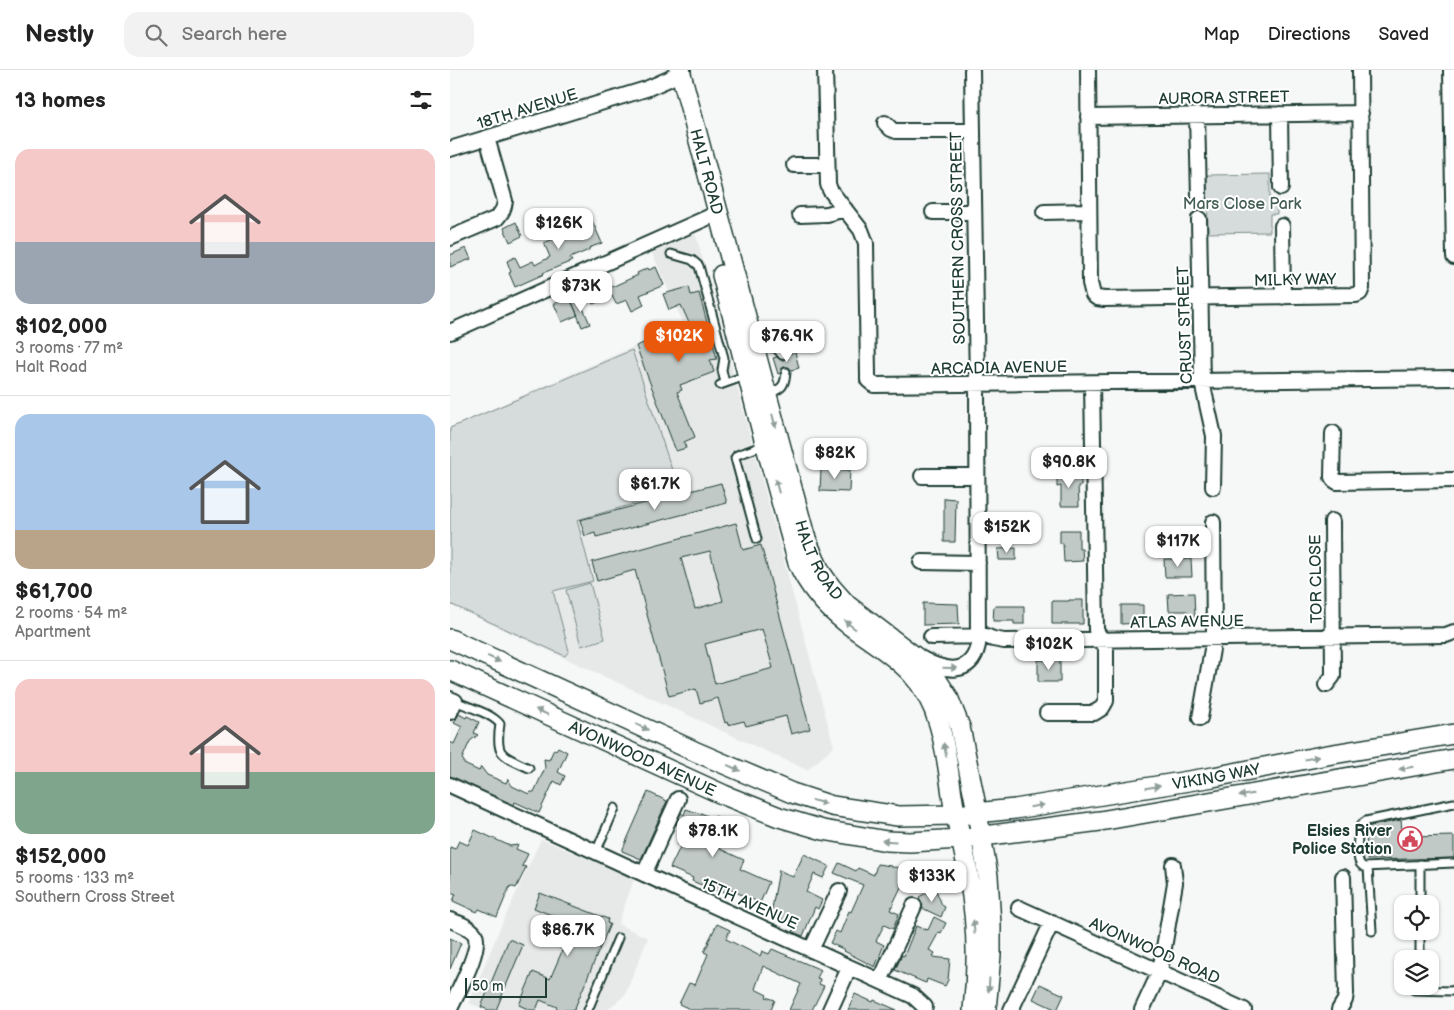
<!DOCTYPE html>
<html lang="en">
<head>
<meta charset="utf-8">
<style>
	body { margin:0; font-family:"Balsamiq Sans",sans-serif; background:#f2f2f2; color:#222; height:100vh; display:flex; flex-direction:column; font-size:19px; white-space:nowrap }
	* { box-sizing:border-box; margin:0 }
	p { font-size:16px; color:#767676 }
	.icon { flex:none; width:28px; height:28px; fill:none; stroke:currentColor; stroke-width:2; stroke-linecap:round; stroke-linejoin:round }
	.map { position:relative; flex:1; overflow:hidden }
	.sheet { display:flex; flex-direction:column; background:#fff; width:450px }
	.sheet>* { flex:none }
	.buttons { position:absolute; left:944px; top:825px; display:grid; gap:10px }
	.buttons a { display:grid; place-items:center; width:45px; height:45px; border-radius:10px; background:#fff; box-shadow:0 1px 4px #0004; font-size:25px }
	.scale { position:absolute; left:15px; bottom:12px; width:82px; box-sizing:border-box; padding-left:5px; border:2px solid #1f3d34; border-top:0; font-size:14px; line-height:18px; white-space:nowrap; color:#1f3d34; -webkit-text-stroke:4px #fff; paint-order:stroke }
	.price { position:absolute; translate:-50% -42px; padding:0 11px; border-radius:10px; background:#fff; color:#222; font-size:16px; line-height:32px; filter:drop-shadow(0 1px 2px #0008) }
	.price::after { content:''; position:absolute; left:50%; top:30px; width:15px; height:11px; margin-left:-8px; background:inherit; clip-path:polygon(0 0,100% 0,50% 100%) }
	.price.current { background:#ea580c; color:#fff }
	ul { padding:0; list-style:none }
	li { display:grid; align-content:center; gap:10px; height:265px; padding:0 15px }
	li+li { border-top:1px solid #e0e0e0 }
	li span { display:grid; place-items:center; height:155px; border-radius:15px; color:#555 }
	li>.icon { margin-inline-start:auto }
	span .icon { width:90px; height:90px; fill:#fffc; stroke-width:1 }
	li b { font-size:21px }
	h2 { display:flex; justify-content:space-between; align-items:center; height:60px; padding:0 15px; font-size:21px }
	header { display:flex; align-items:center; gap:30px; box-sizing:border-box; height:70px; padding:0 25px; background:#fff; border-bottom:1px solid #e0e0e0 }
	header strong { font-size:24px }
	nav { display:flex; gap:28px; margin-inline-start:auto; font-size:18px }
	.search { width:350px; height:45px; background:#f2f2f2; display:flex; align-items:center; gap:12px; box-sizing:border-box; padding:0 18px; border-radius:15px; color:#767676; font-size:19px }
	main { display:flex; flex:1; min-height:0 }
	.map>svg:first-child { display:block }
	.built { fill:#e6e9e8 }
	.green { fill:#d6dcdb; stroke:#7a8c88 }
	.building { fill:#c0c9c6; stroke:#1f3d34; fill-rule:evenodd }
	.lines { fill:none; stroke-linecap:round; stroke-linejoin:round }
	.lane-casing { stroke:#1f3d34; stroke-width:11 }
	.street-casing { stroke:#1f3d34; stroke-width:18 }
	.secondary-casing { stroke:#1f3d34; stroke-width:22 }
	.lane { stroke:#fff; stroke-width:7 }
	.street { stroke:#fff; stroke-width:14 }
	.secondary { stroke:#fff; stroke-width:19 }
	.oneway { fill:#8f9e9a }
	.labels { text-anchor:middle; stroke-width:4; stroke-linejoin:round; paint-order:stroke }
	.street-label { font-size:16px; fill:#1f3d34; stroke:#fff }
	.park-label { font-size:16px; fill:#445d55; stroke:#fff }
	.poi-label { font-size:16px; font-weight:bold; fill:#1f3d34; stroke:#fff; text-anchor:end }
</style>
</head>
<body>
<header>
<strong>Nestly</strong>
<div class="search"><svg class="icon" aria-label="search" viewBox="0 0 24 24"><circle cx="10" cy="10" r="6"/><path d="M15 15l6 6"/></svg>Search here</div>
<nav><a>Map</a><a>Directions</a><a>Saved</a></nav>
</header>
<main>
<section class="sheet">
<h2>13 homes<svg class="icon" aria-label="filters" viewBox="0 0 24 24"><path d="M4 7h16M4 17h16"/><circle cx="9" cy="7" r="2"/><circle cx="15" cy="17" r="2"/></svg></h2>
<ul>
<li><span style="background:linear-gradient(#f6c9c9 60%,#9aa5b1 0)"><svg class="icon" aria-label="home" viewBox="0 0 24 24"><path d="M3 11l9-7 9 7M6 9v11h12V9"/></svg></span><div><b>$102,000</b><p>3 rooms · 77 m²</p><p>Halt Road</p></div></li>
<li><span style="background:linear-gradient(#a9c7e8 75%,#b9a48a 0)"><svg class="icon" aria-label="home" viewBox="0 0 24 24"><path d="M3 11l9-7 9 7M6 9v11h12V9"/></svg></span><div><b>$61,700</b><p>2 rooms · 54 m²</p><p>Apartment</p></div></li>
<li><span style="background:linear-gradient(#f6c9c9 60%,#7fa58c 0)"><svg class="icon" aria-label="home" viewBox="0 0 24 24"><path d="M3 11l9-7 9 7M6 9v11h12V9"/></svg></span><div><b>$152,000</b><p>5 rooms · 133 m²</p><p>Southern Cross Street</p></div></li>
</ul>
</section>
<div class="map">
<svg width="1004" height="940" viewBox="0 0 1004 940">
	<rect width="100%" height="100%" fill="#f6f7f7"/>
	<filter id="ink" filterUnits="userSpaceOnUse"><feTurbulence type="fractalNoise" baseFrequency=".02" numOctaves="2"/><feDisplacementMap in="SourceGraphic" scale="10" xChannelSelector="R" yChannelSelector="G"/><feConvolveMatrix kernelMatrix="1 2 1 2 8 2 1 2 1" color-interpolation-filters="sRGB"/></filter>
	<g filter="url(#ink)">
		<path class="built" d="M 244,164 L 246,165 L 384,677 L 357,700 L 0,535 L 0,357 L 183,277 L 235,257 L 202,183 Z
			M 91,769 L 184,809 L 168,854 L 198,868 L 175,925 L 157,940 L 37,940 L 19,933 L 50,858 Z"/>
		<path class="green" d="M 820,104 L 820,128 L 827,129 L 827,144 L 820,144 L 820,162 L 758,163 L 757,105 Z
			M 182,280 L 229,421 L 127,450 L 143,511 L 103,521 L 119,581 L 115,586 L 0,534 L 0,358 Z
			M 140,513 L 155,569 L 131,576 L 116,520 Z"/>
		<path class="building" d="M 139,144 L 152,173 L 139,178 L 139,180 L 120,188 L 122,191 L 93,203 L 94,204 L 65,217 L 59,203 L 61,202 L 57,191 L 65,187 L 70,197 L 83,191 L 85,195 L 100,187 L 94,173 L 110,166 L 106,158 Z
			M 66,152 L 72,166 L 60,172 L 54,158 Z
			M 16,178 L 21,189 L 0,197 L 0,185 Z
			M 206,197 L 214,215 L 190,225 L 194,235 L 182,241 L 177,230 L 166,234 L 162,226 L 143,234 L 136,220 L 148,215 L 151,222 L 188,205 L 187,203 L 198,198 L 199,200 Z
			M 239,217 L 241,225 L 249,223 L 267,289 L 260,290 L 264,302 L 230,315 L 232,320 L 227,322 L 245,367 L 234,372 L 236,378 L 226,381 L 186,276 L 240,255 L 231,235 L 219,240 L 213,224 Z
			M 119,227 L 128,245 L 112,252 L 104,234 Z
			M 129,229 L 140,254 L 132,257 L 122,232 Z
			M 345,282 L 349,298 L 341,300 L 339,297 L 334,297 L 331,299 L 331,303 L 328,304 L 323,288 L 327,287 L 330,290 L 333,290 L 337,287 L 337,284 Z
			M 371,399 L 400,400 L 399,422 L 370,421 Z
			M 607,405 L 631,405 L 631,416 L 628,416 L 629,436 L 611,436 L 611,416 L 607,417 Z
			M 271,413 L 277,433 L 146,467 L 145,463 L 135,466 L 130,450 Z
			M 494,428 L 506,429 L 505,472 L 494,472 Z
			M 286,453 L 293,480 L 311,475 L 360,659 L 341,664 L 336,646 L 296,656 L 294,651 L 278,655 L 277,652 L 275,653 L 268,628 L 250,633 L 246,619 L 219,626 L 185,500 L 147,511 L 142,492 ZM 260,481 L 273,531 L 245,539 L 231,488 ZM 312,559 L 323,598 L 265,614 L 255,574 Z
			M 610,460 L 629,460 L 629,479 L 632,479 L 633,491 L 614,492 L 613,473 L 610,473 Z
			M 566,478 L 566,490 L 549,490 L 548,479 Z
			M 714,489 L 741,489 L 742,507 L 715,507 Z
			M 744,523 L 745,548 L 737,549 L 737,541 L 719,541 L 718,524 Z
			M 619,530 L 633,530 L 633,554 L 602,554 L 602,531 L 619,531 Z
			M 473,533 L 508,534 L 509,554 L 473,555 Z
			M 671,535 L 693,535 L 693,553 L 671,554 Z
			M 544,536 L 574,536 L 574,554 L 564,554 L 564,551 L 543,551 Z
			M 588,590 L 610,590 L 610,612 L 588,612 Z
			M 9,644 L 16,648 L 17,646 L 29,652 L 24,663 L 28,665 L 20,671 L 12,689 L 14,691 L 14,694 L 29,701 L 31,697 L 37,705 L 56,713 L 58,709 L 62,716 L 79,724 L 81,722 L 84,722 L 95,698 L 94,689 L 99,690 L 104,679 L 106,680 L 108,677 L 117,682 L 108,702 L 115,706 L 111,715 L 104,711 L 89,743 L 65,732 L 64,735 L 0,706 L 0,672 L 4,674 L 12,657 L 4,653 Z
			M 198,722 L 217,731 L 191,789 L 172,781 Z
			M 236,739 L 251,744 L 251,743 L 264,749 L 265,746 L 275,751 L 269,767 L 275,769 L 270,779 L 294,790 L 290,799 L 319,812 L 310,833 L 279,819 L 277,823 L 270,820 L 269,822 L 254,815 L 254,816 L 242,811 L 243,808 L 220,798 L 231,775 L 227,774 L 234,757 L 226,754 L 231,743 L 234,745 Z
			M 951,750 L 952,761 L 958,761 L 959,767 L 1004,766 L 1004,788 L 917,790 L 916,757 Z
			M 25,760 L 60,776 L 68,775 L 66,779 L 78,784 L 72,796 L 76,797 L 72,806 L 66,818 L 60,816 L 47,847 L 29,839 L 27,842 L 3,831 L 6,824 L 0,822 L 0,777 L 5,779 L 9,771 L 18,775 Z
			M 354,784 L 379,796 L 373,808 L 364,804 L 356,822 L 372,830 L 368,839 L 365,837 L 353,866 L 343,862 L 345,856 L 321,844 L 329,800 L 343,807 Z
			M 389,793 L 406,801 L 408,798 L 424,805 L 427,794 L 441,796 L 441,797 L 458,798 L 457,806 L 471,812 L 467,822 L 452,815 L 440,840 L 449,844 L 443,859 L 434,855 L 426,871 L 434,875 L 425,897 L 394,881 L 395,880 L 380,873 L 386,861 L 390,863 L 399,841 L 401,842 L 413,815 L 384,803 Z
			M 485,818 L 492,835 L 495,837 L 491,847 L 472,838 L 473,835 L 469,827 Z
			M 90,823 L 158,849 L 157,853 L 160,854 L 124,940 L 106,940 L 107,937 L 90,930 L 86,940 L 80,940 L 69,935 L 83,902 L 100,909 L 119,865 L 113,863 L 118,852 L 84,838 Z
			M 484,847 L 496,853 L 491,863 L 489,862 L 479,880 L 485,883 L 483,887 L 500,889 L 498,910 L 495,916 L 477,909 L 476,913 L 473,912 L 445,900 L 452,885 L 454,886 L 466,856 L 475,860 L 475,859 L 478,860 Z
			M 267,854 L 280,860 L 276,869 L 310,886 L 312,881 L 319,884 L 322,879 L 371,900 L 367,908 L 370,909 L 369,914 L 374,916 L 362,940 L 339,940 L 351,914 L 313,896 L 305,919 L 317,925 L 316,927 L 325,930 L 321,940 L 242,940 L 229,934 L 239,913 L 245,915 L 258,884 L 254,882 L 259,872 L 258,872 Z
			M 0,868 L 11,873 L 0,899 Z
			M 59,869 L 73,875 L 46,940 L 38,940 L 31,937 Z
			M 590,914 L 614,925 L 607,940 L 583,929 Z
			M 405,924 L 423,932 L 424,930 L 447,940 L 398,940 Z"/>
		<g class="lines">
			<defs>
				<path id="lane" d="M 221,184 L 242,190 L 249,196 L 274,288 L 272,300 L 275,313
					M 305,278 L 317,277 L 326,278 L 332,285
					M 270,315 L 295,306
					M 318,324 C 332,319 335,316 336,302
					M 307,469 L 285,388 L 287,385 L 315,375
					M 5,631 C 18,637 41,643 50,654 C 45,687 52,685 79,698
					M 1004,733 L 916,751 C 913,753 912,753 910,756 C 907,762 907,784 909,791 C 910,795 911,795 914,797 L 1004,793
					M 146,782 L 165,738
					M 970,794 L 970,834
					M 918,797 L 922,861
					M 970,861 L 970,889
					M 964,920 L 1001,921 L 1004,920
					M 138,940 L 168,868"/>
				<path id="street" d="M 375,0 L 378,114 L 380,120 L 411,160 L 416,173 L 418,305 L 418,310 L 424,315 L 1004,308
					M 638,0 L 640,213 L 643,225 L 647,228 L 654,229 L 906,225 L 910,223 L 912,218 L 910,0
					M 1001,0 L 1004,187
					M 830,44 L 831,118
					M 747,45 L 749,126
					M 638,47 L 911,43
					M 435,53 L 441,59 L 446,61 L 523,61
					M 0,79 L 196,19 L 219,9 L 233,0
					M 344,95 L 376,95
					M 483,142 L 524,142
					M 594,142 L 639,141
					M 350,145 L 377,144 L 395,139
					M 749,149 L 752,312 L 764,366 L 763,417
					M 832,156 L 833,227
					M 0,168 L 47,148 C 52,142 54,139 55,131 L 37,68
					M 0,262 L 268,143
					M 883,363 L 882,407 L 884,410 L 887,412 L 1004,410
					M 472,406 L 527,406
					M 471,492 L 528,493
					M 481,567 L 536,566 L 543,569 L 554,571 L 996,565 L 1004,562
					M 472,589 C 494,601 521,607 528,575 L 527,314 L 522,0
					M 876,615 L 883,606 L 882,451
					M 0,629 L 5,631 L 0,642
					M 597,643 L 644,643 L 652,638 L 656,631 L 656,578 L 646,560 L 642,313
					M 750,648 L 764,568 L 763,452
					M 0,715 L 207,810 L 463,926 L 475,937
					M 194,804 L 228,729
					M 569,838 L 794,940
					M 0,850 C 8,853 18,856 24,863 C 34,876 6,925 0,939
					M 361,880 L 389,821
					M 430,911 L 464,836
					M 380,940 L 399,898
					M 561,940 L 602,852
					M 692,940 L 710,901 L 725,813 L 723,795
					M 889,940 L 895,930 L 896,923 L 893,807"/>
				<g id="secondary">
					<path id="s1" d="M 230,0 L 325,355 L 355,466 L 364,488 L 371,503 L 381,517 L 397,535 L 472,592 L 485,607 L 498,627 L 510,657 L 525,731 L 538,806 L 541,855 L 541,885 L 536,940"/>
					<path d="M 272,205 L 311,358 L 348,493 C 359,518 376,537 398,554 C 419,570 442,583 461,603 C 495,639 496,691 504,737 C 509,761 515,784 519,808 C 527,851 528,897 523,940"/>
					<path id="s2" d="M 0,569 L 244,681 L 342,723 L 382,736 L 448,746 L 506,745 L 565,739 L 763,707 L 877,685 L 1004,664"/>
					<path id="s3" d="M 0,600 L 274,725 L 329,747 L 373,760 L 437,771 L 460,772 L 510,769 L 650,751 L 1004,689"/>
				</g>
			</defs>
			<use href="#lane" class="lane-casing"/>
			<use href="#street" class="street-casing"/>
			<use href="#secondary" class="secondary-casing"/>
			<use href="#lane" class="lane"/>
			<use href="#street" class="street"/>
			<use href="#secondary" class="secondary"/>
		</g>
		<defs><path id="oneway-solid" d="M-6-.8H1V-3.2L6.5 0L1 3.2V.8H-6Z" transform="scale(1.25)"/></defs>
		<g class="oneway">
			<use href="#oneway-solid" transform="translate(324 351) rotate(75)"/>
			<use href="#oneway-solid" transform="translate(327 416) rotate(-105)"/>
			<use href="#oneway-solid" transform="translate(400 555) rotate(-143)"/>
			<use href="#oneway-solid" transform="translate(44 589) rotate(25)"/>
			<use href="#oneway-solid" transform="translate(500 598) rotate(1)"/>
			<use href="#oneway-solid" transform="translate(92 642) rotate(-156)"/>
			<use href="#oneway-solid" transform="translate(192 657) rotate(25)"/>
			<use href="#oneway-solid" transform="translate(495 680) rotate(-101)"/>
			<use href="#oneway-solid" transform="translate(862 688) rotate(-11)"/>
			<use href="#oneway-solid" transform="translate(284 698) rotate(24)"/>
			<use href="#oneway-solid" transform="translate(956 698) rotate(170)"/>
			<use href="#oneway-solid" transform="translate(703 717) rotate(-10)"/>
			<use href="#oneway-solid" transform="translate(796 725) rotate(170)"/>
			<use href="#oneway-solid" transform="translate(369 732) rotate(15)"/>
			<use href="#oneway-solid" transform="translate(587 736) rotate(-9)"/>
			<use href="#oneway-solid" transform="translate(439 771) rotate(-176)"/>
			<use href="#oneway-solid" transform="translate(524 857) rotate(-95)"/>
			<use href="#oneway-solid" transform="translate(539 915) rotate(94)"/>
		</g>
	</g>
	<defs>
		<symbol id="civic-ring" viewBox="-11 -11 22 22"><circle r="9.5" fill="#fff" stroke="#d1495b" stroke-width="1.5"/><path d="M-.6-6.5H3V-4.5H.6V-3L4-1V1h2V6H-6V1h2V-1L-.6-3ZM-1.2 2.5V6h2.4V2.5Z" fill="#d1495b"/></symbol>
	</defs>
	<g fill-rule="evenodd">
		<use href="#civic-ring" x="946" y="755" width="28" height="28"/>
	</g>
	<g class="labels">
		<g class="street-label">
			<text transform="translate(774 27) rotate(-1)" y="6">AURORA STREET</text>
			<text transform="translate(77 38) rotate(-17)" y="6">18TH AVENUE</text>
			<text dy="6" stroke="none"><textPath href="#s1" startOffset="105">HALT ROAD</textPath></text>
			<text transform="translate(507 168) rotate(-91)" y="6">SOUTHERN CROSS STREET</text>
			<text transform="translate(845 209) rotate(-1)" y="6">MILKY WAY</text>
			<text transform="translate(734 255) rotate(-92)" y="6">CRUST STREET</text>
			<text transform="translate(549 297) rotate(-1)" y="6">ARCADIA AVENUE</text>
			<text dy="6" stroke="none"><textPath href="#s1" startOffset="510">HALT ROAD</textPath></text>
			<text transform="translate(865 509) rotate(-91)" y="6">TOR CLOSE</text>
			<text transform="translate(737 551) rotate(-1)" y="6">ATLAS AVENUE</text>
			<text dy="6" stroke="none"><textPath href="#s3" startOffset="212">AVONWOOD AVENUE</textPath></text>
			<text dy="6" stroke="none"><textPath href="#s2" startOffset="805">VIKING WAY</textPath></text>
			<text transform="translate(300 833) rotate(24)" y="6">15TH AVENUE</text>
			<text transform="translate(705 880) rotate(24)" y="6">AVONWOOD ROAD</text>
		</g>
		<g class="park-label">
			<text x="792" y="139">Mars Close Park</text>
		</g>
		<g class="poi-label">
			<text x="942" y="766">Elsies River<tspan x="942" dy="18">Police Station</tspan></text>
		</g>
	</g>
</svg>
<div class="buttons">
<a><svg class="icon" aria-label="locate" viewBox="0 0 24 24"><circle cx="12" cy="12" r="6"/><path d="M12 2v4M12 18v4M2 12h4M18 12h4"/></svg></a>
<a><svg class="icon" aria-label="layers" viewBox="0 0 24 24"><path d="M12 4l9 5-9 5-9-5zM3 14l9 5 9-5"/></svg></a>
</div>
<div class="scale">50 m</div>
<b class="price" style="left:109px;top:180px">$126K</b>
<b class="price" style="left:131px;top:243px">$73K</b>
<b class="price current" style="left:229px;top:293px">$102K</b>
<b class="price" style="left:337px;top:293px">$76.9K</b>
<b class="price" style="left:385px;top:410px">$82K</b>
<b class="price" style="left:619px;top:419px">$90.8K</b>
<b class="price" style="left:205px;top:441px">$61.7K</b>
<b class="price" style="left:557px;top:484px">$152K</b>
<b class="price" style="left:728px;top:498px">$117K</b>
<b class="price" style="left:599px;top:601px">$102K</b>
<b class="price" style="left:263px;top:788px">$78.1K</b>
<b class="price" style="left:482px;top:833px">$133K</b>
<b class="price" style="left:118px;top:887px">$86.7K</b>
</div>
</main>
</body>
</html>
